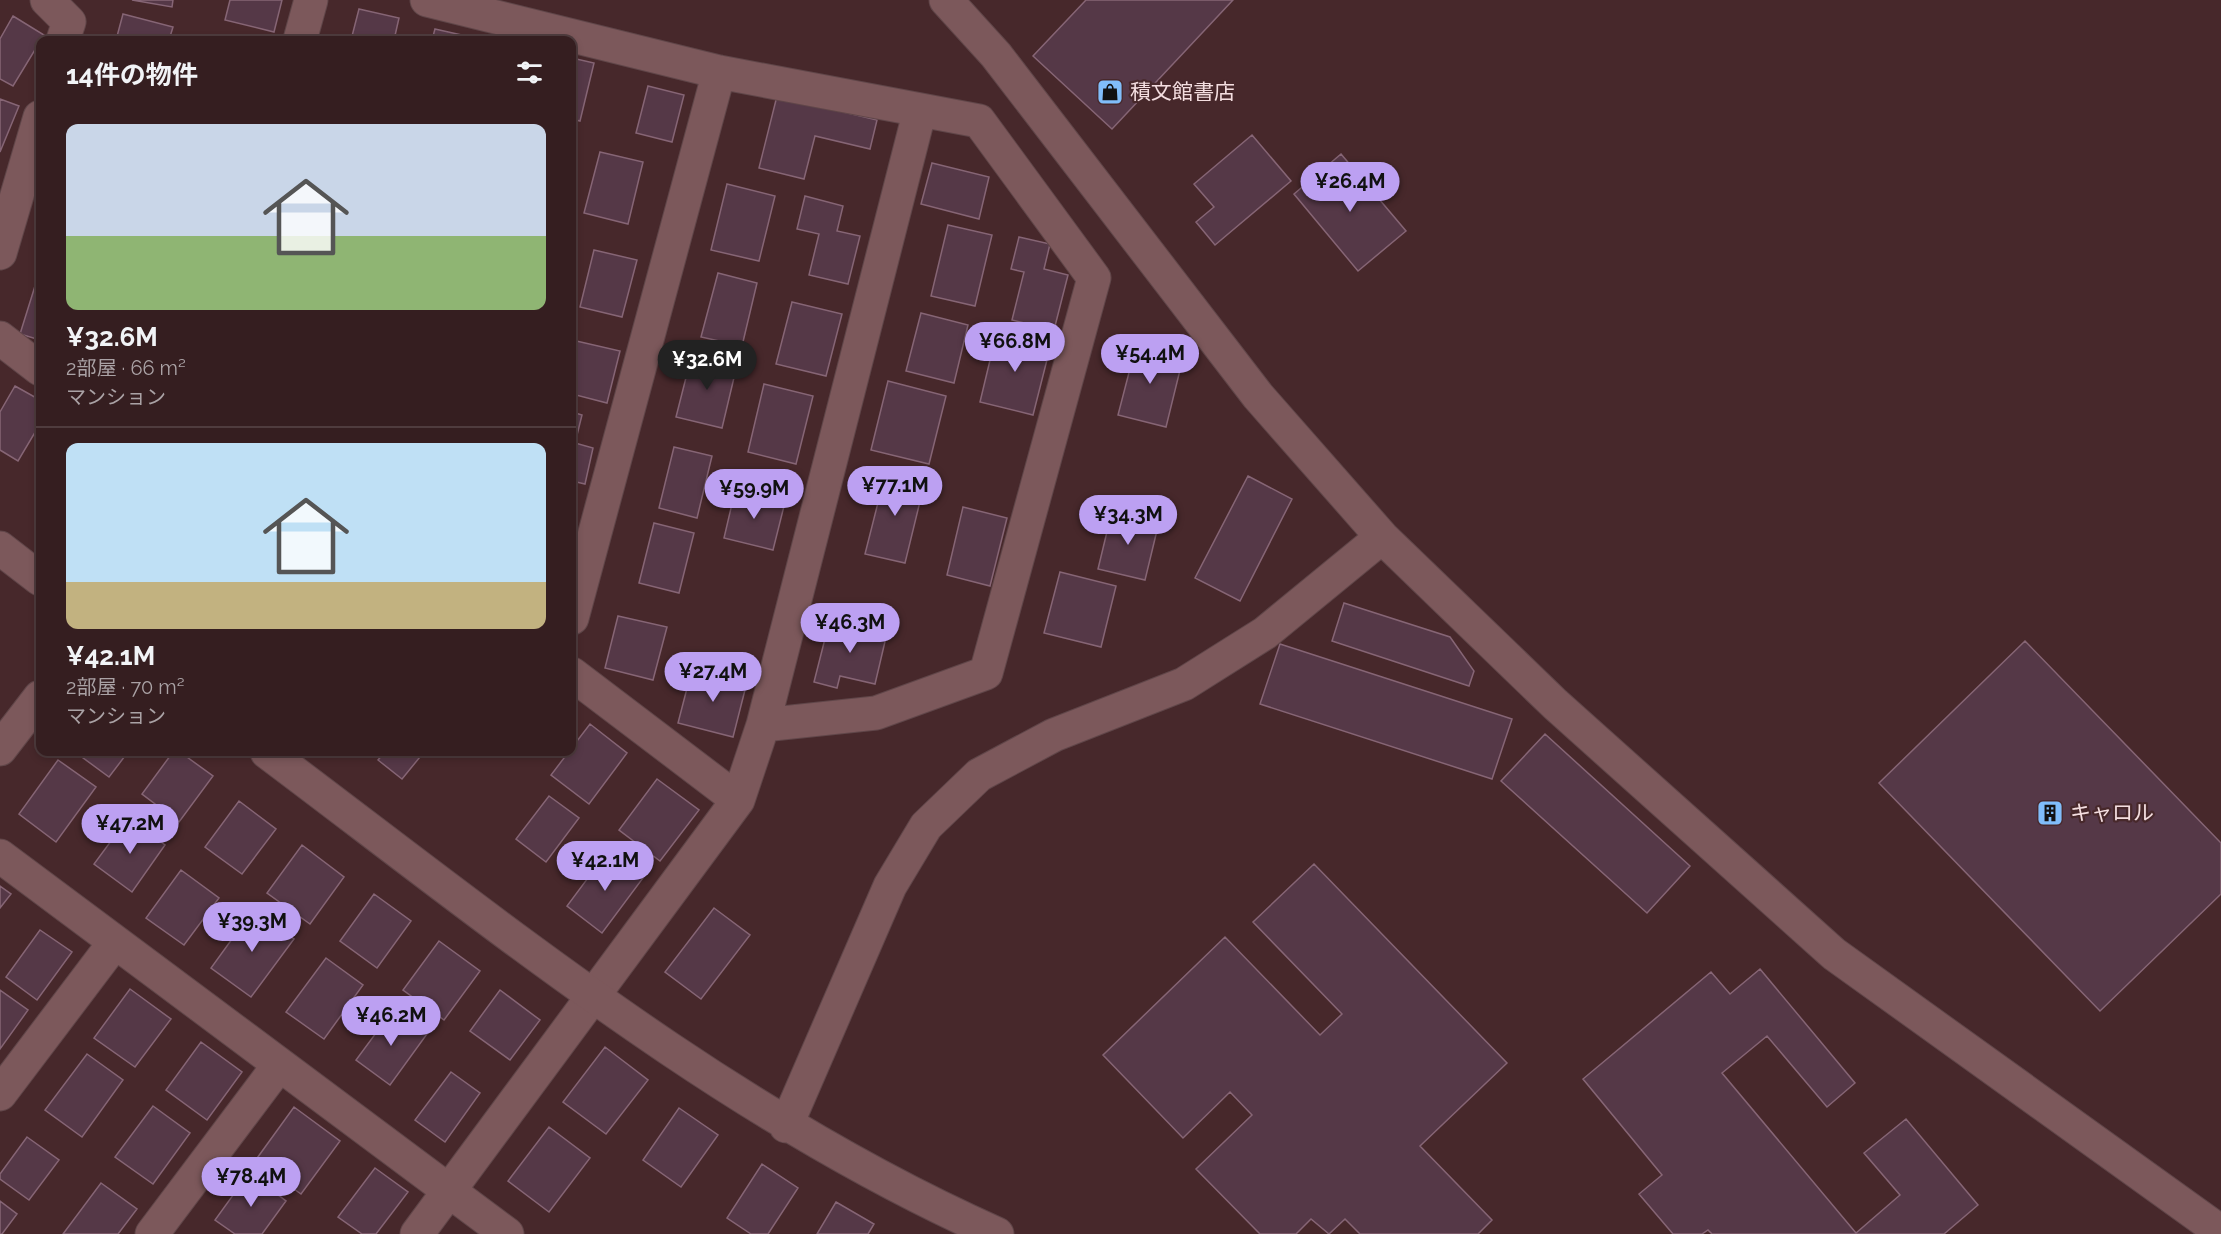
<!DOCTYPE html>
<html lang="ja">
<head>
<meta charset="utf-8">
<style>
	body { margin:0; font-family:Raleway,"Noto Sans JP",sans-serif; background:#3d2729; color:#f1f3f6; height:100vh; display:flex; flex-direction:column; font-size:22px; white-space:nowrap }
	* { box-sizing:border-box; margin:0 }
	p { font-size:20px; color:#aaa2a5 }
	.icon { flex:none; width:33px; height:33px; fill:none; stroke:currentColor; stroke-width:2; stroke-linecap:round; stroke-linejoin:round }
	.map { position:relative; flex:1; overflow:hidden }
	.panel { position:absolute; left:36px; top:36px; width:540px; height:720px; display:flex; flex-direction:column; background:#351e20; border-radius:12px; box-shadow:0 3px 9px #0003,0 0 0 2px #4f3c3e }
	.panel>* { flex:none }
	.price { position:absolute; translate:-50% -51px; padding:0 14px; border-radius:21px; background:#bca0f2; color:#111; font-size:20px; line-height:39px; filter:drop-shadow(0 2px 3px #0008) }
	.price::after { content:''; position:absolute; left:50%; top:36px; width:18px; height:14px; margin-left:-9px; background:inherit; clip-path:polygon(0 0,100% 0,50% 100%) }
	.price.current { background:#222; color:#fff }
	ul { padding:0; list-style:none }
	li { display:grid; align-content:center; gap:12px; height:318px; padding:0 30px }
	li+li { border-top:2px solid #4f3c3e }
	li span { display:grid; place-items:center; height:186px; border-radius:12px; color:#555 }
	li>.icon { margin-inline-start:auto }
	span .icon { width:108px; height:108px; fill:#fffc; stroke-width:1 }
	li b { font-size:26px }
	h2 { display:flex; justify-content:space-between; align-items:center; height:72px; padding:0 30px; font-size:26px }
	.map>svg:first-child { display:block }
	.building { fill:#553847; stroke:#866575; stroke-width:1.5 }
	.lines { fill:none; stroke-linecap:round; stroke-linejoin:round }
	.minor-casing { stroke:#604649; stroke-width:35 }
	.tertiary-casing { stroke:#604649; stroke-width:35 }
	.minor { stroke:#7c585b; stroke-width:33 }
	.tertiary { stroke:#7c585b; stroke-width:33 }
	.labels { text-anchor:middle; stroke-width:4.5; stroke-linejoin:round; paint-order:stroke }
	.poi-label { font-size:21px; fill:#f4dee0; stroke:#47282b; text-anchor:start }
</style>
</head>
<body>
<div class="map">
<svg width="2221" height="1234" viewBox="0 0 2221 1234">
	<rect width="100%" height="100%" fill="#47282b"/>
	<path class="building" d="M 132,0 L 173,0 L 172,7 Z
		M 230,0 L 282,0 L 274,32 L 225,20 Z
		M 1086,0 L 1233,0 L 1112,129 L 1033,56 Z
		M 359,9 L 399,18 L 394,40 L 351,40 Z
		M 123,14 L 173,27 L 169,40 L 116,40 Z
		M 13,16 L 44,35 L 13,86 L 0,79 L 0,39 Z
		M 435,29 L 484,40 L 432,40 Z
		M 572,58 L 594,63 L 580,121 L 572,119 Z
		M 648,86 L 684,95 L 672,142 L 636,133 Z
		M 777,96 L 877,120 L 870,149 L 815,136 L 804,179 L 759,168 Z
		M 0,99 L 19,106 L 0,152 Z
		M 1252,135 L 1291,181 L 1215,245 L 1196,222 L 1214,207 L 1194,184 Z
		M 600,152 L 643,162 L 628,224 L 584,213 Z
		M 1341,154 L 1406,231 L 1358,271 L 1294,194 Z
		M 932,163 L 989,177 L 979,219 L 921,204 Z
		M 727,184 L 775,196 L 759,261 L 711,250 Z
		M 805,196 L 843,206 L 837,231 L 860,236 L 848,284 L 809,275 L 819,234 L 797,229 Z
		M 948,225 L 992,235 L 975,306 L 931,296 Z
		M 1019,237 L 1050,244 L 1044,269 L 1068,275 L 1054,330 L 1012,320 L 1024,272 L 1011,269 Z
		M 594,250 L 637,260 L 622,317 L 580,307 Z
		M 40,270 L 40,340 L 20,334 Z
		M 718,273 L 757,283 L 742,346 L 701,337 Z
		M 792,302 L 842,314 L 826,376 L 776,364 Z
		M 921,313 L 968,325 L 954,383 L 906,371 Z
		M 997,331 L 1051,344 L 1033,415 L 980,402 Z
		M 1138,338 L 1167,345 L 1163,361 L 1181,366 L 1166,427 L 1118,415 Z
		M 572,340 L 620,351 L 607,403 L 572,394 Z
		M 692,354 L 737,365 L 722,428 L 676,417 Z
		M 888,381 L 946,396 L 929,464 L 871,450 Z
		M 764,384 L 813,396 L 796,464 L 748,452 Z
		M 15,386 L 40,400 L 40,424 L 18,461 L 0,450 L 0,412 Z
		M 572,412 L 582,415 L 575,443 L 593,448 L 585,484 L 572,481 Z
		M 674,447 L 712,456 L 697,518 L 659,508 Z
		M 886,471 L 925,481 L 905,563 L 865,554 Z
		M 1248,476 L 1292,499 L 1240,601 L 1195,578 Z
		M 735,491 L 785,502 L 773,550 L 724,538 Z
		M 963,507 L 1007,518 L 990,586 L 947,575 Z
		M 1112,511 L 1159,522 L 1145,580 L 1098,569 Z
		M 654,523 L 694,533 L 679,593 L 639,583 Z
		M 1060,572 L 1116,586 L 1101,647 L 1044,633 Z
		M 1344,603 L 1450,637 L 1474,671 L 1469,686 L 1332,641 Z
		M 618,616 L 667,627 L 653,680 L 605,668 Z
		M 830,619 L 887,633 L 875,684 L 840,676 L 837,688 L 814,682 Z
		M 2025,641 L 2221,843 L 2221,894 L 2100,1011 L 1879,783 Z
		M 1280,644 L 1512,719 L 1492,779 L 1260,704 Z
		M 692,669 L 747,682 L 733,737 L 678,723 Z
		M 590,724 L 627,753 L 589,804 L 551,775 Z
		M 1545,734 L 1690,866 L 1647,913 L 1501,781 Z
		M 75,752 L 128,752 L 109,777 Z
		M 173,752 L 180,752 L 213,776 L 179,822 L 142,794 Z
		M 382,752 L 424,752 L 402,779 L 378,760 L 384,753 Z
		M 58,760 L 96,787 L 56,842 L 19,814 Z
		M 657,779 L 699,810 L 660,861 L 619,830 Z
		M 549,796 L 579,818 L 546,862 L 516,839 Z
		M 239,801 L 276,829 L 242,874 L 205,847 Z
		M 128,818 L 165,845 L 132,892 L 94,864 Z
		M 302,845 L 344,877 L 310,924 L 267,893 Z
		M 608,851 L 643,878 L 602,933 L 567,906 Z
		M 1314,864 L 1507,1063 L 1420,1146 L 1492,1220 L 1478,1234 L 1360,1234 L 1345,1219 L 1329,1234 L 1311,1219 L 1296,1234 L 1260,1234 L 1196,1169 L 1252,1115 L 1230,1092 L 1183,1138 L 1103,1055 L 1225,937 L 1320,1035 L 1342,1014 L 1253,922 Z
		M 181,870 L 219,898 L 184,945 L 146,918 Z
		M 0,886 L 11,894 L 0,908 Z
		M 374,894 L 411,921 L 377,968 L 340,941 Z
		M 714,908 L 750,935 L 701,999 L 665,972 Z
		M 253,910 L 294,939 L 251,997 L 211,968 Z
		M 40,930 L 72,952 L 37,1000 L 6,977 Z
		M 439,941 L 480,971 L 444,1020 L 403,990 Z
		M 326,958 L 363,985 L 324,1039 L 286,1012 Z
		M 1760,969 L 1855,1083 L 1827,1107 L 1767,1036 L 1722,1073 L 1856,1233 L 1900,1195 L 1864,1153 L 1906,1119 L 1978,1205 L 1944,1234 L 1712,1234 L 1708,1230 L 1702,1234 L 1673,1234 L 1639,1194 L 1662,1175 L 1583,1079 L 1711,972 L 1730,994 Z
		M 130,989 L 171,1019 L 135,1067 L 94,1038 Z
		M 0,990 L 28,1010 L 0,1049 Z
		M 500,990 L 540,1020 L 510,1060 L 470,1031 Z
		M 393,1010 L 427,1034 L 390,1085 L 356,1060 Z
		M 201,1042 L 242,1072 L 207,1120 L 166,1090 Z
		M 605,1047 L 648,1080 L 606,1134 L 563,1102 Z
		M 87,1054 L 123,1080 L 82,1137 L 45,1110 Z
		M 451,1072 L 480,1093 L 445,1142 L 415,1120 Z
		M 153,1106 L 190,1133 L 153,1184 L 115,1157 Z
		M 294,1107 L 340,1141 L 301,1194 L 255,1161 Z
		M 679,1108 L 718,1135 L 681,1187 L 643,1160 Z
		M 549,1127 L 590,1158 L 549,1212 L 508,1181 Z
		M 27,1137 L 59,1160 L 29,1200 L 0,1179 L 0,1174 Z
		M 762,1164 L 798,1188 L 768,1234 L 751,1234 L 727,1218 Z
		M 375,1168 L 408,1192 L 376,1234 L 362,1234 L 338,1217 Z
		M 249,1173 L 286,1201 L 262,1234 L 235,1234 L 215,1220 Z
		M 101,1183 L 137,1209 L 118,1234 L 63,1234 Z
		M 0,1201 L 17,1214 L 2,1234 L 0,1234 Z
		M 836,1202 L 874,1224 L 868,1234 L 817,1234 Z"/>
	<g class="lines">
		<defs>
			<path id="minor" d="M 47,0 L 69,22 L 63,40
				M 427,0 L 719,72 L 979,121 L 1094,278 L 986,673 L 876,713 L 763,725
				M 300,40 L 311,0
				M 0,253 L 40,117
				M 0,338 L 40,369
				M 572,618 L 719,72
				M 572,674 L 738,800
				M 0,749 L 40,697
				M 0,856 L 507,1234
				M 0,1094 L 115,942
				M 152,1234 L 279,1065
				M 417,1234 L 738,800 L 763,725 L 920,110"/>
			<path id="tertiary" d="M 946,0 L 996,55 L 1258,396 L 1382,537 L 1555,704 L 1834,954 L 2221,1232
				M 0,548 L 40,579
				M 267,752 C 500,927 729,1115 997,1234
				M 786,1126 L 890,886 L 926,826 L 979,775 L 1054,735 L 1184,684 L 1265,633 L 1382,537"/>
		</defs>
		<use href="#minor" class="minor-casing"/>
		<use href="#tertiary" class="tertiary-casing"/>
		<use href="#minor" class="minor"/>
		<use href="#tertiary" class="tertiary"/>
	</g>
	<defs>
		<symbol id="shop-square" viewBox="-11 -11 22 22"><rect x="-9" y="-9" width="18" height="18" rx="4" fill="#80bdfa" stroke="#47282b"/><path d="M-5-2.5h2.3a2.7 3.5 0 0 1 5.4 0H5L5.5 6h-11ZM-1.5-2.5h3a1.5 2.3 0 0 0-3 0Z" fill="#111"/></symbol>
		<symbol id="building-square" viewBox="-11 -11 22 22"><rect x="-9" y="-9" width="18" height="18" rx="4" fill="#80bdfa" stroke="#47282b"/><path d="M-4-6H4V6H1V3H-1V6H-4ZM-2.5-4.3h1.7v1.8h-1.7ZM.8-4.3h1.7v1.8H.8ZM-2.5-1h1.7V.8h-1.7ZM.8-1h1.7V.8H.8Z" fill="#111"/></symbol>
	</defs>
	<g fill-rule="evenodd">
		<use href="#shop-square" x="1095" y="77" width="30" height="30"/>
		<use href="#building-square" x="2035" y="798" width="30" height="30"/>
	</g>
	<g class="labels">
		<g class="poi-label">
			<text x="1130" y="99">積文館書店</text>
			<text x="2070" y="820">キャロル</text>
		</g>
	</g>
</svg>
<b class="price" style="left:1350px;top:213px">¥26.4M</b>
<b class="price" style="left:1015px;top:373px">¥66.8M</b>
<b class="price" style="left:1150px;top:385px">¥54.4M</b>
<b class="price current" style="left:707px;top:391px">¥32.6M</b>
<b class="price" style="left:895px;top:517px">¥77.1M</b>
<b class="price" style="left:754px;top:520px">¥59.9M</b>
<b class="price" style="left:1128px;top:546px">¥34.3M</b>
<b class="price" style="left:850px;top:654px">¥46.3M</b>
<b class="price" style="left:713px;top:703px">¥27.4M</b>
<b class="price" style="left:130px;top:855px">¥47.2M</b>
<b class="price" style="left:605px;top:892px">¥42.1M</b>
<b class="price" style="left:252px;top:953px">¥39.3M</b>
<b class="price" style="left:391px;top:1047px">¥46.2M</b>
<b class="price" style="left:251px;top:1208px">¥78.4M</b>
<section class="panel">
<h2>14件の物件<svg class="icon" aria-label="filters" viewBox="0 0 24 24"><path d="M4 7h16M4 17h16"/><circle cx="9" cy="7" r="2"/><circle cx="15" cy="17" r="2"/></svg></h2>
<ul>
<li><span style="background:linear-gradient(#c9d6e8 60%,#8fb573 0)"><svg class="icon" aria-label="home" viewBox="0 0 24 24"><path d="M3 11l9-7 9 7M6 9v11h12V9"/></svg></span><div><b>¥32.6M</b><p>2部屋 · 66 m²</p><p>マンション</p></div></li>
<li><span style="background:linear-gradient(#bfe0f5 75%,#c2b280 0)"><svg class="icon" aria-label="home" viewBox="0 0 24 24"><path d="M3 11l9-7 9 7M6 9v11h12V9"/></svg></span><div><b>¥42.1M</b><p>2部屋 · 70 m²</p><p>マンション</p></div></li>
</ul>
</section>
</div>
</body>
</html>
